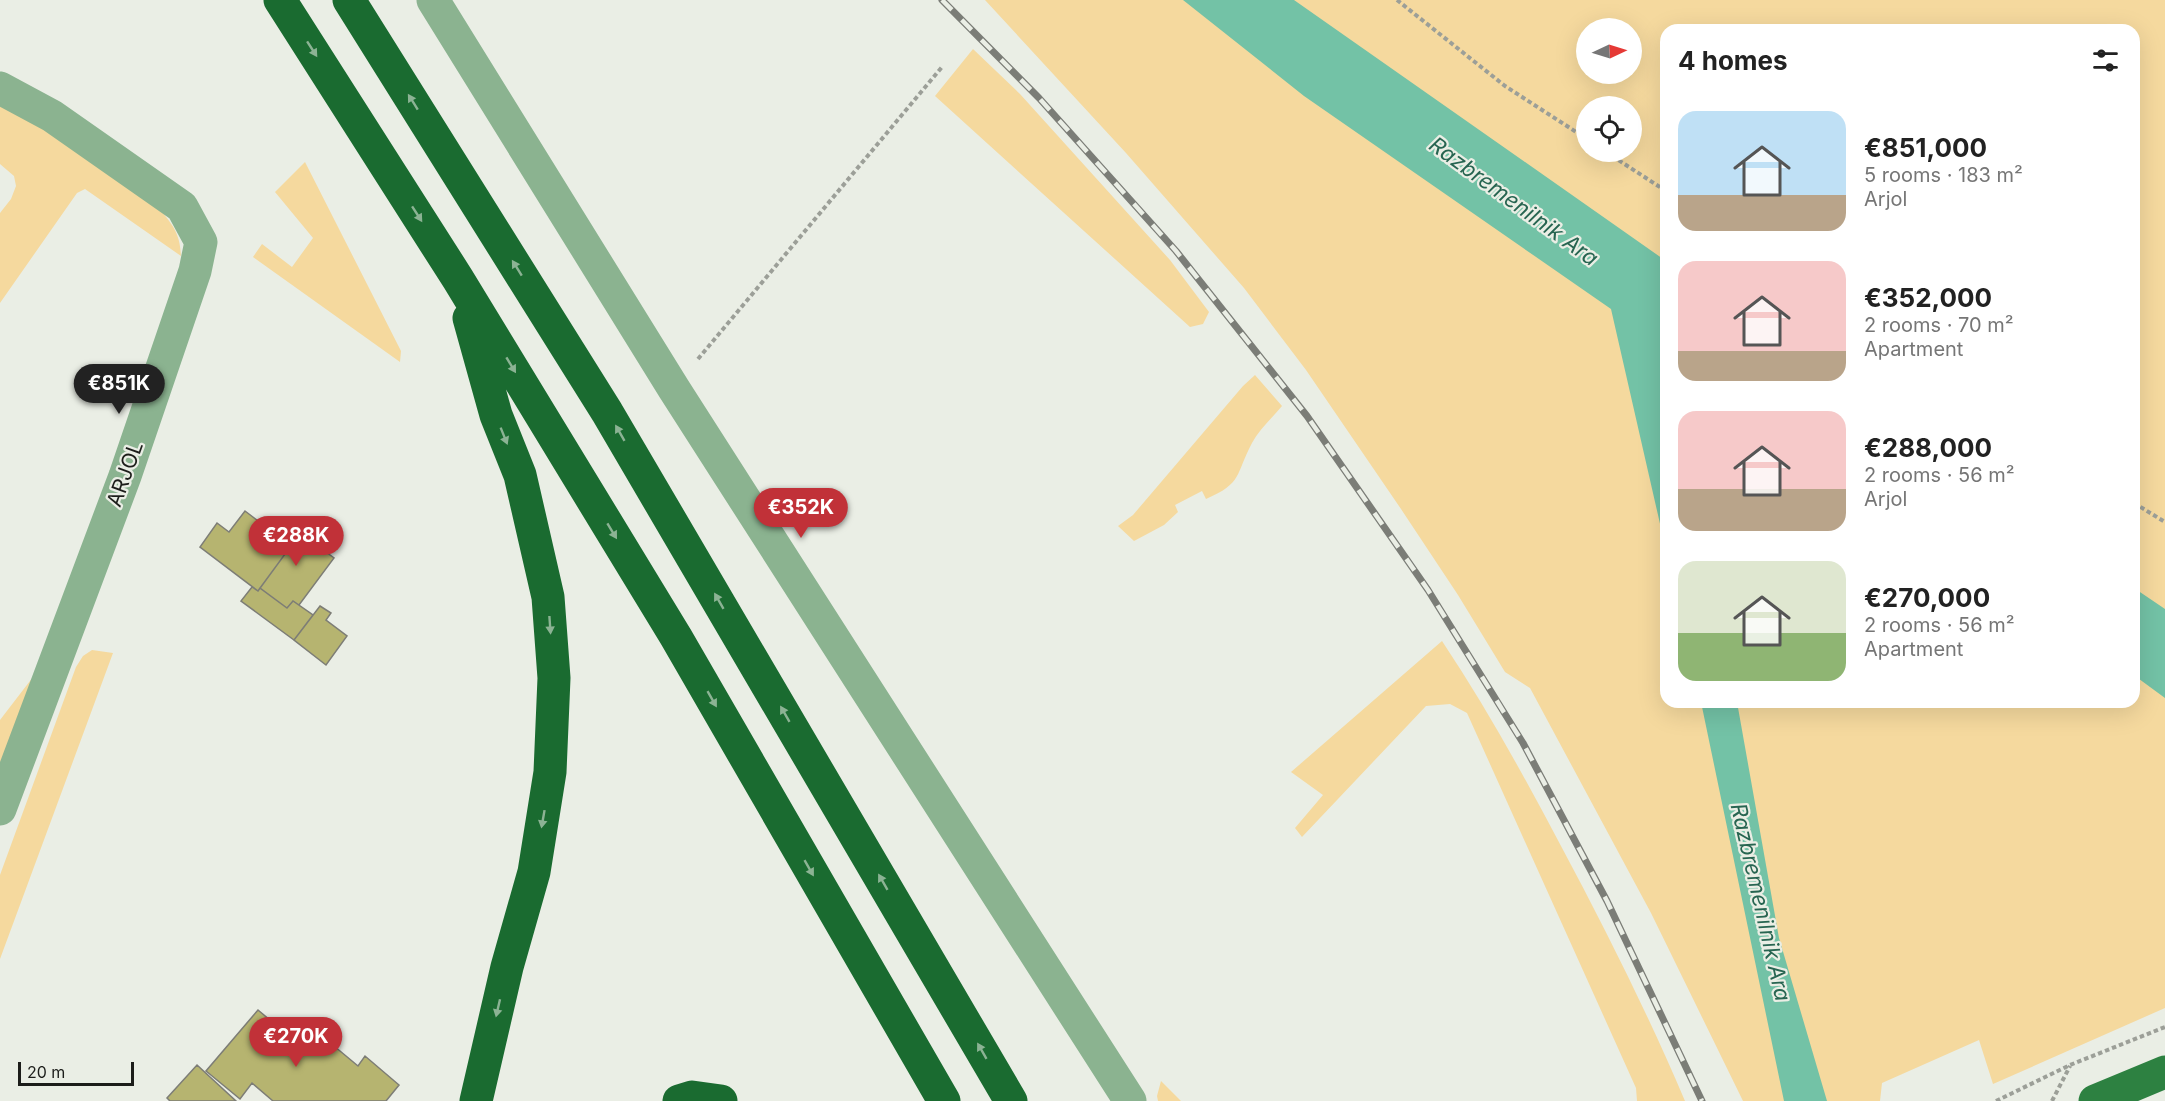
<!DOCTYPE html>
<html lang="en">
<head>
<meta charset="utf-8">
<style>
	body { margin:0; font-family:Inter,sans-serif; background:#f6f6f6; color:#222; height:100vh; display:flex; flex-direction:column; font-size:22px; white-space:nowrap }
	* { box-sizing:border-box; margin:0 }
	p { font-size:20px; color:#767676 }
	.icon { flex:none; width:33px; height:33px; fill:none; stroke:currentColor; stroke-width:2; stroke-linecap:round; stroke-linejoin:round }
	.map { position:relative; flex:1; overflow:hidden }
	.side { position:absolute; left:1660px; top:24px; width:480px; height:684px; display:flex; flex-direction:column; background:#fff; border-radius:18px; box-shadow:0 6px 24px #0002 }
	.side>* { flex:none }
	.needle { width:39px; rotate:86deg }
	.tools { position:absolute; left:1576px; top:18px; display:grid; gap:12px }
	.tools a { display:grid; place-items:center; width:66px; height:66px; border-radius:50%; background:#fff; box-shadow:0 6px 24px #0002; font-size:30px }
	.scale { position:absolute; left:18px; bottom:15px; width:116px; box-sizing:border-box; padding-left:6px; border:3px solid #1c1d1a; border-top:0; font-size:16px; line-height:21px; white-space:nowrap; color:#1c1d1a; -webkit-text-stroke:4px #eaeee5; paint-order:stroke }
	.price { position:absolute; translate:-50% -51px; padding:0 14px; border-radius:21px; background:#c13138; color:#fff; font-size:20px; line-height:39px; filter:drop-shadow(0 2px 3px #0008) }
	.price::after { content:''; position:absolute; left:50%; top:36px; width:18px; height:14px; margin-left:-9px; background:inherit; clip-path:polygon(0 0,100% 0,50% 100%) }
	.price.current { background:#222; color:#fff }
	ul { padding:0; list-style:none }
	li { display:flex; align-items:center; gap:18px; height:150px; padding:0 18px }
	li span { display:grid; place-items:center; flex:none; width:168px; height:120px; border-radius:18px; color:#555 }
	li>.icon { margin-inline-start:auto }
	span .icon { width:72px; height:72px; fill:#fffc; stroke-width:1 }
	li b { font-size:26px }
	h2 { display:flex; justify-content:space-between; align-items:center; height:72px; padding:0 18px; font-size:26px }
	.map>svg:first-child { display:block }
	.green { fill:#f5d99e; fill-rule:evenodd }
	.water { fill:#73c2a6 }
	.building { fill:#b6b470; stroke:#7d7d76; stroke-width:1.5 }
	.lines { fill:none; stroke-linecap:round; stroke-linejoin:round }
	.path { stroke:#9c9f98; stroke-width:4; stroke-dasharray:4.5 3; stroke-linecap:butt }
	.minor { stroke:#8bb390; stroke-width:33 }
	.major { stroke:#2d8141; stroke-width:33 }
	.highway { stroke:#1a6b30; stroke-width:33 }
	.rail-casing { stroke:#7b7d77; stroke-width:7 }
	.rail { stroke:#eaeee5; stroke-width:4.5; stroke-dasharray:14; stroke-linecap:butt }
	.oneway { fill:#8cb394 }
	.labels { text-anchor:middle; stroke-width:4.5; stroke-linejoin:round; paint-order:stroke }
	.street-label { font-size:21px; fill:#1c1d1a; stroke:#eaeee5 }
	.water-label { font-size:22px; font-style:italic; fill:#276551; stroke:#eaeee5 }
</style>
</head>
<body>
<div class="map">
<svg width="2165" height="1101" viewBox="0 0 2165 1101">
	<rect width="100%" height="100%" fill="#eaeee5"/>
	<path class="green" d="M 985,0 L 2165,0 L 2165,1008 L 1993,1084 L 1979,1040 L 1882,1083 L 1880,1101 L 1743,1101 L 1651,913 L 1530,688 L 1505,672 L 1458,595 L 1401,509 L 1306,370 L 1244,288 L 1126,153 ZM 1587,28 L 1632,28 L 1632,74 L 1587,74 ZM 1666,30 L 2134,30 L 2134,702 L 1666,702 ZM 1587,106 L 1632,106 L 1632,152 L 1587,152 Z
		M 973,49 L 1020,94 L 1170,260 L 1209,312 L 1203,324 L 1190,327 L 935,96 Z
		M 0,100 L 157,206 C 172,224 180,232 181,256 L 85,189 L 77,193 L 0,303 L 0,213 L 11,199 L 16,186 L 14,176 L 0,164 Z
		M 305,162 L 401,351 L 400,362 L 253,257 L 262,244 L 292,267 L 313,238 L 275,192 Z
		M 1255,375 L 1282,406 C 1272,418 1259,430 1252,443 C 1235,475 1243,483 1206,499 L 1202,491 L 1175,505 L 1178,512 L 1164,525 L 1134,541 L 1118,526 L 1133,515 L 1243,386 Z
		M 1442,641 C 1486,707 1524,776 1561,846 C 1606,930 1648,1014 1685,1101 L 1637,1101 L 1636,1088 L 1467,713 L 1450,704 L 1426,706 L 1302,837 L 1295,828 L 1323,795 L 1291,772 Z
		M 92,650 L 113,653 L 0,959 L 0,875 L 76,667 L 83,656 Z
		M 33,677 L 0,770 L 0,720 Z
		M 1161,1081 L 1181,1101 L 1158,1101 L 1157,1096 Z"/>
	<path class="water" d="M 1183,0 L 1294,0 L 1666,261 L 1666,550 L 1611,309 L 1304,96 Z
		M 2134,588 L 2165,609 L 2165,698 L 2135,676 Z
		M 1701,702 L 1737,702 L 1779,938 L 1827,1101 L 1784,1101 Z"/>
	<path class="building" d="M 245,511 L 291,546 L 258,591 L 200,547 L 217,523 L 229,532 Z
		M 280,518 L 334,558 L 299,605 L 293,601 L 287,608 L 260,588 L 291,546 L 270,531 Z
		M 252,587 L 258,591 L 260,588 L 287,608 L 293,601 L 313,615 L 294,640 L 241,601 Z
		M 320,606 L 331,613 L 326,620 L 347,636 L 326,665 L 294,640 Z
		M 258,1010 L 308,1052 L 322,1036 L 358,1066 L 365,1056 L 399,1085 L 386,1101 L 273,1101 L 252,1083 L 240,1099 L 206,1071 Z
		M 197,1065 L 236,1101 L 170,1101 L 167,1098 Z"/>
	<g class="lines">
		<path class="path" d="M 1397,0 L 1505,86 L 1587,139
			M 1606,152 L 1666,191
			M 698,359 L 942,67
			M 2134,503 L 2165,522
			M 1996,1101 L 2070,1065 L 2165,1027
			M 2052,1101 L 2070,1066"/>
		<path class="minor" d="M 433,0 L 674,389 L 1130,1101
			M 0,88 L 52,116 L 182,207 L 201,242 L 195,271 L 125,476 L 0,809"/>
		<path class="major" d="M 2095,1101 L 2165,1072"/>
		<path class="highway" d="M 280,0 L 458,279 L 676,637 L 944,1101
			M 349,0 L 607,412 L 1011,1101
			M 469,318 L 496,415 L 520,475 L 548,597 L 554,678 L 550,772 L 534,872 L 507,967 L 476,1101
			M 679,1101 L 692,1097 L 721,1101"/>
		<defs>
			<path id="rail" d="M 942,0 L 1039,98 L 1176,251 L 1307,416 L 1428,590 L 1523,743 L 1607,901 L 1702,1101"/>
		</defs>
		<use href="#rail" class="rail-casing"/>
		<use href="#rail" class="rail"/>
	</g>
	<defs><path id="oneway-solid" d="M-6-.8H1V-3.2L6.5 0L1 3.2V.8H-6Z" transform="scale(1.5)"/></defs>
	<g class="oneway">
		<use href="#oneway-solid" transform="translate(312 49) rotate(57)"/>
		<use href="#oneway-solid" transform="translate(413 102) rotate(-122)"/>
		<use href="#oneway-solid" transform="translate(417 214) rotate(57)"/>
		<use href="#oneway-solid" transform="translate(517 268) rotate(-122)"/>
		<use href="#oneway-solid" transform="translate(511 365) rotate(59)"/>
		<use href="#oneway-solid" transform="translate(620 433) rotate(-120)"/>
		<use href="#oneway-solid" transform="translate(504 436) rotate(68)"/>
		<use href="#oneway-solid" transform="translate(612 531) rotate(59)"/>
		<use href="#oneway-solid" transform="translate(719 601) rotate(-120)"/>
		<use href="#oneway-solid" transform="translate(550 625) rotate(86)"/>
		<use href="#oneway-solid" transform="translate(712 699) rotate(60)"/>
		<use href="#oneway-solid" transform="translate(785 714) rotate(-120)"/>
		<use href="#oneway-solid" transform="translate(543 819) rotate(100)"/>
		<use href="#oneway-solid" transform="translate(809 868) rotate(60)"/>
		<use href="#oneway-solid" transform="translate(883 882) rotate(-120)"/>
		<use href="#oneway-solid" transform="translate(498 1008) rotate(103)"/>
		<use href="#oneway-solid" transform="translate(982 1051) rotate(-120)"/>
	</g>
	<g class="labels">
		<g class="street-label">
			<text transform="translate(125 474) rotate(-70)" y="7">ARJOL</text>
		</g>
		<g class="water-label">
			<text transform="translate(1514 201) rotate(36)" y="8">Razbremenilnik Ara</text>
			<text transform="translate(1761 902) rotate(77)" y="8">Razbremenilnik Ara</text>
		</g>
	</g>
</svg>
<div class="tools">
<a><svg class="needle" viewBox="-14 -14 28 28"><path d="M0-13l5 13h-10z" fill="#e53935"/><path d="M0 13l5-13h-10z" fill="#767676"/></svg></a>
<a><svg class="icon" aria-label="locate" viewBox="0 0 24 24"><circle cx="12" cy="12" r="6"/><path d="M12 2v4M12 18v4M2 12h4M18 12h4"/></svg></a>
</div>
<div class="scale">20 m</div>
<b class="price current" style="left:119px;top:415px">€851K</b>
<b class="price" style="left:801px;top:539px">€352K</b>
<b class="price" style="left:296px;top:567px">€288K</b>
<b class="price" style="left:296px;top:1068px">€270K</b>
<section class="side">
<h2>4 homes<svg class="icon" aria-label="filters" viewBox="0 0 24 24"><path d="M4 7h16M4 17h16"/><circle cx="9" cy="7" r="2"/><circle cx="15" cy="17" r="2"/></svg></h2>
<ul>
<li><span style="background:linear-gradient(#bfe0f5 70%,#b9a48a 0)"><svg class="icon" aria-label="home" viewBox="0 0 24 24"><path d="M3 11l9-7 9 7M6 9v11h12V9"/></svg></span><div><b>€851,000</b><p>5 rooms · 183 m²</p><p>Arjol</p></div></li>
<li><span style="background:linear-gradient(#f6c9c9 75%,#b9a48a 0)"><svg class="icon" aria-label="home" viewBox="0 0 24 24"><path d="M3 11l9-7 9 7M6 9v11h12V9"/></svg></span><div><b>€352,000</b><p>2 rooms · 70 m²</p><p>Apartment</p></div></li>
<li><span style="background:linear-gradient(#f6c9c9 65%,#b9a48a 0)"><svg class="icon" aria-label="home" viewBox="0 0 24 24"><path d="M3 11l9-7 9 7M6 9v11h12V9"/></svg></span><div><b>€288,000</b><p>2 rooms · 56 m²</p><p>Arjol</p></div></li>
<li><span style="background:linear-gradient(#dfe7d0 60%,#8fb573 0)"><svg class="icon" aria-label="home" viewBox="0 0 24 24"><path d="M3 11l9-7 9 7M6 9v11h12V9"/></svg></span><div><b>€270,000</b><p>2 rooms · 56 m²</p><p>Apartment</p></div></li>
</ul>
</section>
</div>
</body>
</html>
